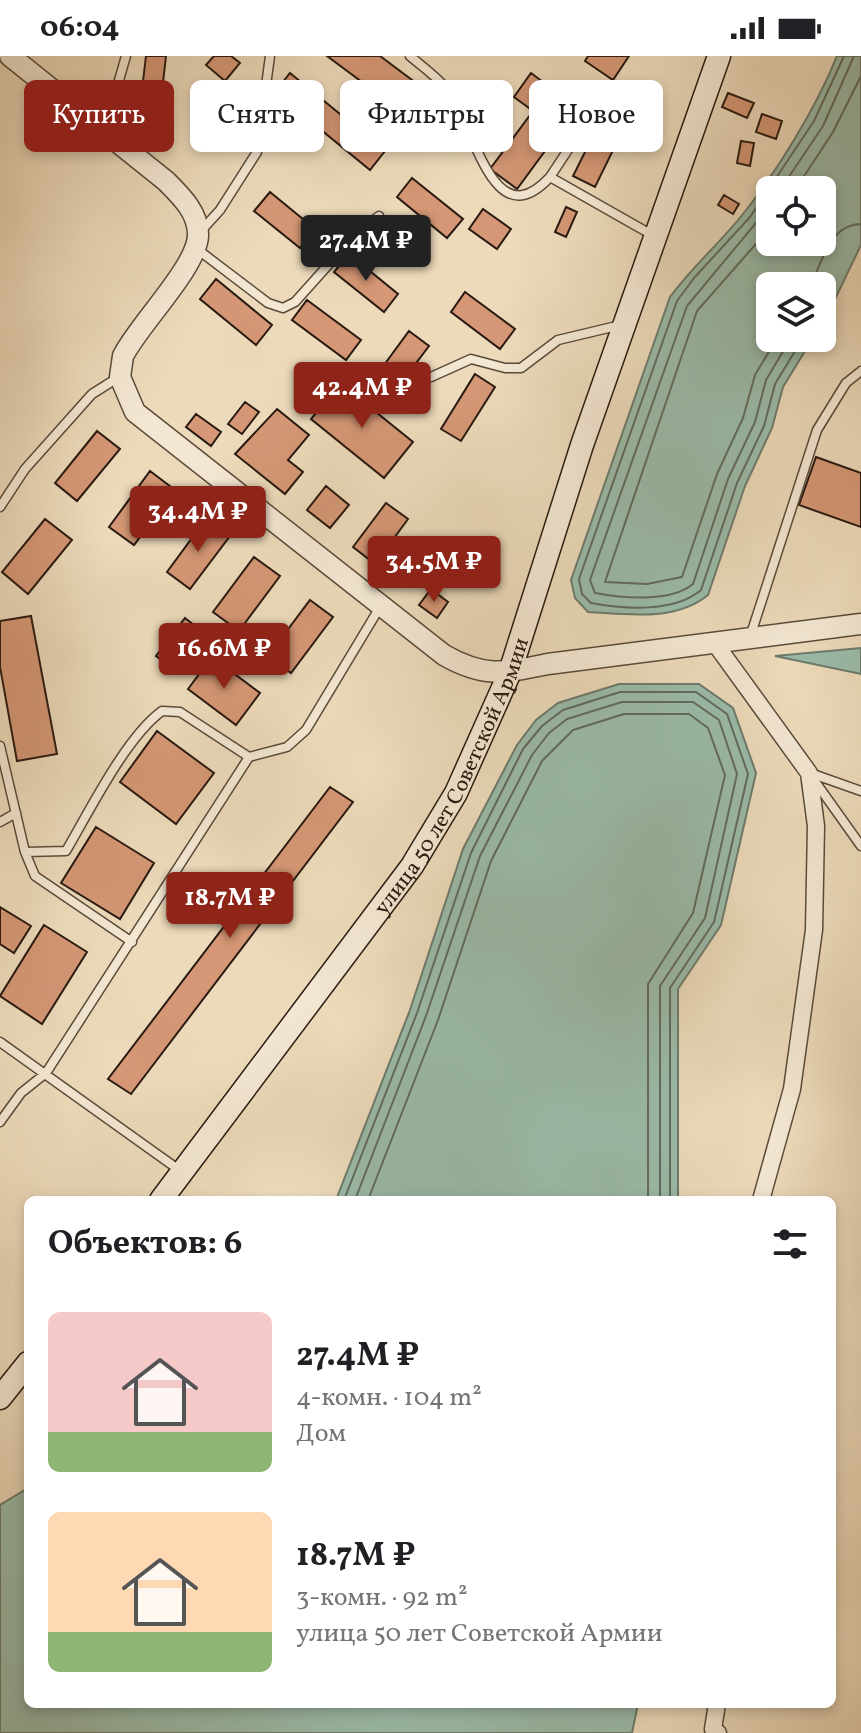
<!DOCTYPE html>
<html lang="ru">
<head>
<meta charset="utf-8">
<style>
	body { margin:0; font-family:Vollkorn,serif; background:#f6f6f6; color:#202124; height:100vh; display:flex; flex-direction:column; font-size:30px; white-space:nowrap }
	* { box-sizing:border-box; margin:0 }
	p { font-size:26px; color:#757577 }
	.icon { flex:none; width:44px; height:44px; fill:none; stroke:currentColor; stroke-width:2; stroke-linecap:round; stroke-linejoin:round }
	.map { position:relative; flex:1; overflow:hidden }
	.side { position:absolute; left:24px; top:1140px; width:812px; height:512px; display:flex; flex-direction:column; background:#fff; border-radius:12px; box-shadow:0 4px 12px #0003 }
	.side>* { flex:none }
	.hud { position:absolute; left:24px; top:24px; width:814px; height:72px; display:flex; gap:16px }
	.tools { position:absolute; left:756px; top:120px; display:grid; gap:16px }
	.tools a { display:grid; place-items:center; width:80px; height:80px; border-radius:12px; background:#fff; box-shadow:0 4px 12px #0003; font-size:40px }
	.price { position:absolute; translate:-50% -68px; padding:0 18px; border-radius:8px; background:#8f2418; color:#fff; font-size:26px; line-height:52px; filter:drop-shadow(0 2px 4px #0008) }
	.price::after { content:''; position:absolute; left:50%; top:48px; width:24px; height:18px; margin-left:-12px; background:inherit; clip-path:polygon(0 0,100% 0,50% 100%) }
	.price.active { background:#222; color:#fff }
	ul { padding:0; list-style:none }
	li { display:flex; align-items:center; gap:24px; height:200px; padding:0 24px }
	li span { display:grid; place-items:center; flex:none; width:224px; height:160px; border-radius:12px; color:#555 }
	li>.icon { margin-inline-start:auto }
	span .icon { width:96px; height:96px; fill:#fffc; stroke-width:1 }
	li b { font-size:34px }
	h2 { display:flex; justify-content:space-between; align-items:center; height:96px; padding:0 24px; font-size:34px }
	.pill { padding:0 28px; border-radius:12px; background:#fff; box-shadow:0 4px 12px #0003; font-size:28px; line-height:72px }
	.pill.active { background:#8f2418; color:#fff }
	.status { display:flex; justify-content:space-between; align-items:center; height:56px; padding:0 40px; background:#fff; direction:ltr }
	.status svg { height:22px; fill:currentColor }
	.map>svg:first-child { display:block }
	.water { fill:#9abba9; stroke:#6d7b6c; stroke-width:2; fill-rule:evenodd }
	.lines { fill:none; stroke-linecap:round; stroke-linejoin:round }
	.shore { stroke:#626a5d; stroke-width:2 }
	.building { fill:#d59775; stroke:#291a11; stroke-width:2 }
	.service-casing { stroke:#5a4a3b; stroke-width:11 }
	.minor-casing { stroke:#5a4a3b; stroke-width:19 }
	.tertiary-casing { stroke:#5a4a3b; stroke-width:23 }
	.secondary-casing { stroke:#291a11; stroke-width:25 }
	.service { stroke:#f3e7d2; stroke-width:8 }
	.minor { stroke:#f3e7d2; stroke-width:16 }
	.tertiary { stroke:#f3e7d2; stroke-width:20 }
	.secondary { stroke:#f3e7d2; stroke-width:22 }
	.labels { text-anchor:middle; stroke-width:7; stroke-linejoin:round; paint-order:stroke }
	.street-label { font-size:22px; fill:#291a11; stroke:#f3e7d2 }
</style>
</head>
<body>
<div class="status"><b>06:04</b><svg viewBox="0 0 49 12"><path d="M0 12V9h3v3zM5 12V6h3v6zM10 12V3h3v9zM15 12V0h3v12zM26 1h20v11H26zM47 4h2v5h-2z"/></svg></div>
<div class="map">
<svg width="861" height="1677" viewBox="0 0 861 1677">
	<rect width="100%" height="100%" fill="#ecdaba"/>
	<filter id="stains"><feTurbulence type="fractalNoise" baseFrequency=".0025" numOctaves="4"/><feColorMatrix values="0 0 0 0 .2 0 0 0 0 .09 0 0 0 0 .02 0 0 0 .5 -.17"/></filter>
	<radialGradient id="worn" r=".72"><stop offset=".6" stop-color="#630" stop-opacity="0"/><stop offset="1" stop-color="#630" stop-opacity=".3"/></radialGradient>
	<path class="water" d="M 837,0 L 861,0 L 861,189 L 822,270 L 822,230 L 770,230 L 770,282 L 813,282 L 783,331 L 772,372 L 745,430 L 708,539 C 675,566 628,558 588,556 L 575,542 L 571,524 L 670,241 C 692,211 720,187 743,158 C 778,114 816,52 837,0 ZM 822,134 L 822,186 L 770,186 L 770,134 Z
		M 861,592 L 861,618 L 775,600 Z
		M 619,628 L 699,628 L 733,652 L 756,717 L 721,869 L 678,933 L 678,1144 L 336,1144 L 410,954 L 463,793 L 517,689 L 536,664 L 558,647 Z
		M 28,1432 L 28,1648 L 638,1648 L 632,1677 L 0,1677 L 0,1449 Z"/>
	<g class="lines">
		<path class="shore" d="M 780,134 L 823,70 L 854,0
			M 795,134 L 833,76 L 861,20
			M 770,150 L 687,250 L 590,524 L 595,537 C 622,542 670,547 693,528 L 728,423 L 755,366 L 766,324 L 791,282
			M 770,172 L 697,255 L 605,526 L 647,528 L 682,521 L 717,418 L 743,362 L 755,319 L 777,282
			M 810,230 C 823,206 828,169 861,168
			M 803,282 L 775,328 L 764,370 L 737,427 L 701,534 C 674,557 623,553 591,547 L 582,538 L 579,523 L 677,245 L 694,222 L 750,161 L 814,65 L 844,0
			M 344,1144 L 417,957 L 471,797 L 523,693 L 542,670 L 563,654 L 620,636 L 696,636 L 727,658 L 748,718 L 714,866 L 670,932 L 670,1144
			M 355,1144 L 426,960 L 480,800 L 532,699 L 549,677 L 567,663 L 622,646 L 693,646 L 719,664 L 737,718 L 705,862 L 660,930 L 660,1144
			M 368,1144 L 438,964 L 491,805 L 542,705 L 573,674 L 624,658 L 689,658 L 708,672 L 725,719 L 693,857 L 648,928 L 648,1144"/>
	</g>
	<path class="building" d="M 146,0 L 166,0 L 161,44 L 141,42 Z
		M 214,0 L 231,0 L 240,7 L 225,25 L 206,9 Z
		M 327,0 L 380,0 L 424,33 L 405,58 Z
		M 588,0 L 629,0 L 613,24 L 585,5 Z
		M 290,17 L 385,95 L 370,114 L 275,36 Z
		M 531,17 L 567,44 L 557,58 L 567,65 L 517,133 L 490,113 L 533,55 L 514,41 Z
		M 728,37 L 754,47 L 747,62 L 722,51 Z
		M 762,58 L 782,65 L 776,83 L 756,76 Z
		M 195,63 L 233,65 L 232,79 L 195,77 Z
		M 598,70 L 620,80 L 595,131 L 573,120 Z
		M 741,85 L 754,87 L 750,110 L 737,107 Z
		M 412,122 L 463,163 L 447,182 L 397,141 Z
		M 270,136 L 315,173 L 300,192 L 254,155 Z
		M 724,139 L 739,148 L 733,158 L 718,149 Z
		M 566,151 L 577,156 L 566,181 L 555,176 Z
		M 483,153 L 511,173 L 497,193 L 469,173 Z
		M 349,198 L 398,238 L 384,256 L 334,216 Z
		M 216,223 L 272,269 L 256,289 L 200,243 Z
		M 465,236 L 515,273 L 500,293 L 451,256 Z
		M 307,244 L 361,284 L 346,304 L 292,264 Z
		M 409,275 L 429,290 L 395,335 L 376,320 Z
		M 475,318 L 495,331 L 461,385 L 441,373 Z
		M 340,327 L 413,386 L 384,422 L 311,363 Z
		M 245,346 L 259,356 L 242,378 L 228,368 Z
		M 277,353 L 309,379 L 288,404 L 303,416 L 285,438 L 235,398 Z
		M 196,358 L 221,376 L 211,390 L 186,371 Z
		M 97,375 L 120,393 L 77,445 L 55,427 Z
		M 816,401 L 861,417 L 861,471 L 799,449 Z
		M 150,415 L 175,434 L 134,489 L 109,471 Z
		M 326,430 L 349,449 L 330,472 L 307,454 Z
		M 386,447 L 408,463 L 375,508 L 353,491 Z
		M 45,463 L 72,484 L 28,538 L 2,516 Z
		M 206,463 L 230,480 L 190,533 L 167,516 Z
		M 254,501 L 280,520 L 239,575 L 213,556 Z
		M 431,533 L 448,546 L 437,562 L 419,549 Z
		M 310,544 L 333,561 L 291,617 L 268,600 Z
		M 31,560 L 57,698 L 17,705 L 0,611 L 0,565 Z
		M 185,562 L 199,573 L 170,610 L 156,600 Z
		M 212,601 L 260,637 L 236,669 L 188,633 Z
		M 157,675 L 214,717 L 176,768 L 120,726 Z
		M 330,731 L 353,746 L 131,1038 L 108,1023 Z
		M 96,771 L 154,807 L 120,863 L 61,827 Z
		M 0,851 L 31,870 L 14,897 L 0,888 Z
		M 44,869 L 87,896 L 42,968 L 0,940 Z"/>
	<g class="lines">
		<defs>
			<path id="service" d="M 410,0 C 424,12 440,23 451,38 C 474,71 493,183 550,121 L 654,180
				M 104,76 L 126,0
				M 550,121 L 585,68 L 589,34
				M 200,176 L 220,154 L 257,96 L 270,0
				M 197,193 L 268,247 L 283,252 L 295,246 L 356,178 L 379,160
				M 431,321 L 471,303 L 505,312 L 521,312 L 558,284 L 621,269
				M 0,451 L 25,413 L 92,338 L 119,321
				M 750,581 L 817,374 L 846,327 L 861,315
				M 0,690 L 25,796 L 35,820 L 132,886
				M 810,717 L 861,735
				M 814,724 L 861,790
				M 0,766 L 16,757
				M 25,796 L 66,795 C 89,756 126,681 162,655 L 180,656 L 249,701 L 287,691 L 306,674 L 380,551
				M 0,986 L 182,1116
				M 0,1066 L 21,1037 L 46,1017 L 249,701"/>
			<path id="minor" d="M 714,586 L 809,717 L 816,770 L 814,874 L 792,1033 L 761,1144
				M 717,1648 L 713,1673 L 718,1677"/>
			<path id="tertiary" d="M 10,0 L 166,125 C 180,139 198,156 198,178 C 199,209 139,268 123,300 L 120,321 L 135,356 L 444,599 C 484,622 504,617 548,608 L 861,568"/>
			<g id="secondary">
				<path id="s1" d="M 161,1144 L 412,810 L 456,737 L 510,616 L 582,389 L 719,0"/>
				<path d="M 0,1342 L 28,1307"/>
			</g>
		</defs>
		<use href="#service" class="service-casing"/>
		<use href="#minor" class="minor-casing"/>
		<use href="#tertiary" class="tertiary-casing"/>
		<use href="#secondary" class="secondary-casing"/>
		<use href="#service" class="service"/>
		<use href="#minor" class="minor"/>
		<use href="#tertiary" class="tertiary"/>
		<use href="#secondary" class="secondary"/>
	</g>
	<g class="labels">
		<g class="street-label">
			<text dy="8" stroke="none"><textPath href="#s1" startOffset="516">улица 50 лет Советской Армии</textPath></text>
		</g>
	</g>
	<rect width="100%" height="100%" filter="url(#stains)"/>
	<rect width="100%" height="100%" fill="url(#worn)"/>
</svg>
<div class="tools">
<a><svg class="icon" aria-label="locate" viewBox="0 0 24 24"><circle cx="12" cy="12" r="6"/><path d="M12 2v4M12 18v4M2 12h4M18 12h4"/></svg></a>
<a><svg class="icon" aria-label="layers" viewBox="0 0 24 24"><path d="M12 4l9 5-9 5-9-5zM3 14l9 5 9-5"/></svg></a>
</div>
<b class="price active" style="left:366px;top:227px">27.4M ₽</b>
<b class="price" style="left:362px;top:374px">42.4M ₽</b>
<b class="price" style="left:198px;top:498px">34.4M ₽</b>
<b class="price" style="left:434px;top:548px">34.5M ₽</b>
<b class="price" style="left:224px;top:635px">16.6M ₽</b>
<b class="price" style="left:230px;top:884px">18.7M ₽</b>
<div class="hud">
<a class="pill active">Купить</a>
<a class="pill">Снять</a>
<a class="pill">Фильтры</a>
<a class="pill">Новое</a>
</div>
<section class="side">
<h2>Объектов: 6<svg class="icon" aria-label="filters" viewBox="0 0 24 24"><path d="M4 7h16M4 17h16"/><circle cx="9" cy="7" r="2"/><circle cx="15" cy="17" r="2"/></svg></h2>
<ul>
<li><span style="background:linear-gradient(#f6c9c9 75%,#8fb573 0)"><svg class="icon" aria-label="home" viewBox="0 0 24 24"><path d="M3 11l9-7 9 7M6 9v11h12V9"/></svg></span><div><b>27.4M ₽</b><p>4-комн. · 104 m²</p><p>Дом</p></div></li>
<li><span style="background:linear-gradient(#ffd9b3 75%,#8fb573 0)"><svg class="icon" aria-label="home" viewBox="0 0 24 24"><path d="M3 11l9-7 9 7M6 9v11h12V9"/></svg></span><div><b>18.7M ₽</b><p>3-комн. · 92 m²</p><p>улица 50 лет Советской Армии</p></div></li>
</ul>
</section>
</div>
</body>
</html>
